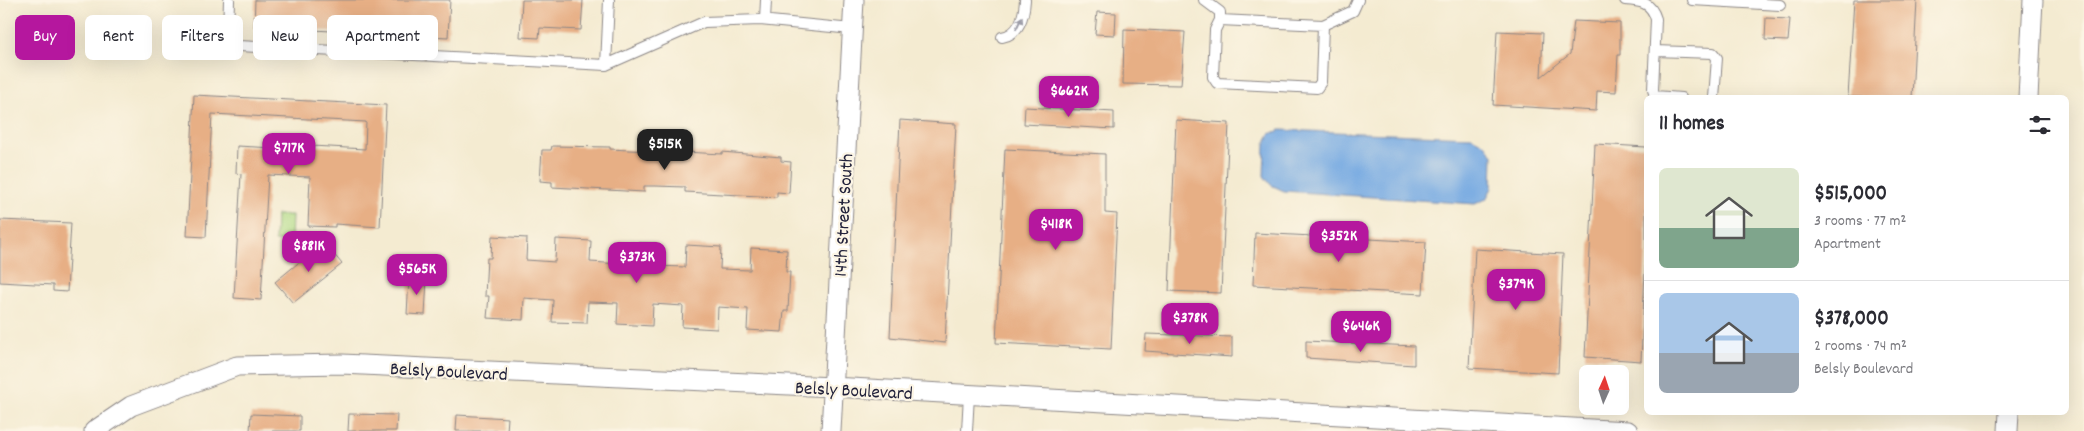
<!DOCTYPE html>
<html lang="en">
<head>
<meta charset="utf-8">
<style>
	body { margin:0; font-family:Dekko,sans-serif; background:#f2f2f3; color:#2b2b33; height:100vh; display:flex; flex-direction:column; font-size:19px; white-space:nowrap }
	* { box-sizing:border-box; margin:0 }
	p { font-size:16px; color:#7c7c81 }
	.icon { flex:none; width:28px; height:28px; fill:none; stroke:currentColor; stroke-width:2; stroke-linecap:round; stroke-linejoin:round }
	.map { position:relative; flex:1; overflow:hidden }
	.drawer { position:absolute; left:1644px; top:95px; width:425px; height:320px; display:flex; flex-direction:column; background:#fff; border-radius:8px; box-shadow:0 5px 20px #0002 }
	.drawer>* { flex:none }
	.top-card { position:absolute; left:15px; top:15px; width:475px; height:45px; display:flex; gap:10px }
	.needle { width:32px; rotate:3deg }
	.tools { position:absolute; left:1579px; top:365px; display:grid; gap:10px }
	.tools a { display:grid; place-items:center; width:50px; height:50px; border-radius:8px; background:#fff; box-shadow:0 5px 20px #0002; font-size:25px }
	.price { position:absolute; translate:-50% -42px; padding:0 11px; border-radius:10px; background:#b5179e; color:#fff; font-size:16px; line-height:32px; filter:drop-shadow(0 1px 2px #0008) }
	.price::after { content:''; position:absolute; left:50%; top:30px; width:15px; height:11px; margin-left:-8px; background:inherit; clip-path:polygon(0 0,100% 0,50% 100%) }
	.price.selected { background:#222; color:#fff }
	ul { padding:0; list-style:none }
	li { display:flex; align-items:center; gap:15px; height:125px; padding:0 15px }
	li+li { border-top:1px solid #e1e1e2 }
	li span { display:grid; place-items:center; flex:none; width:140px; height:100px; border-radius:8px; color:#555 }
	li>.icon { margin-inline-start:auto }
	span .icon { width:60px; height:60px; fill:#fffc; stroke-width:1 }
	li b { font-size:21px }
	h2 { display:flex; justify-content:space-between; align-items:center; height:60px; padding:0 15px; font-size:21px }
	.chip { padding:0 18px; border-radius:8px; background:#fff; box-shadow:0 5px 20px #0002; font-size:18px; line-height:45px }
	.chip.selected { background:#b5179e; color:#fff }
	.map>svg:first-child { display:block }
	.green { fill:#b0da85; stroke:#697e60 }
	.water { fill:#75a9e2; stroke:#4c668e }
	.building { fill:#e7af85 }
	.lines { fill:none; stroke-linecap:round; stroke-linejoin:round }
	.service-casing { stroke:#8b8686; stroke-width:12 }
	.minor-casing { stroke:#8b8686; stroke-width:21 }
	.service { stroke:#fff; stroke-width:10 }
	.minor { stroke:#fff; stroke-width:19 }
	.oneway { fill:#9c9ca7 }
	.labels { text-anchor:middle; stroke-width:4.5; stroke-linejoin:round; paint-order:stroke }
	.street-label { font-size:19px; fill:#22223b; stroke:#fcf5e5 }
</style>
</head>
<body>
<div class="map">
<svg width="2084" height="431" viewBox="0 0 2084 431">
	<rect width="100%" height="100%" fill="#fcf5e5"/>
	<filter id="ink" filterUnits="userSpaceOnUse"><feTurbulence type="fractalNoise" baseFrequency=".02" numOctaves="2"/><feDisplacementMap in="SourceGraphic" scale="10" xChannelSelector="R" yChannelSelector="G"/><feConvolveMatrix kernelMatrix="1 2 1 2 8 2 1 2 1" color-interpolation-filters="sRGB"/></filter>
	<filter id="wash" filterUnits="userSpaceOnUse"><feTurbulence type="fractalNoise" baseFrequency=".0096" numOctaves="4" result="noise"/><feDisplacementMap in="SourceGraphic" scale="20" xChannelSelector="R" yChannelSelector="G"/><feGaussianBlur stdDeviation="1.12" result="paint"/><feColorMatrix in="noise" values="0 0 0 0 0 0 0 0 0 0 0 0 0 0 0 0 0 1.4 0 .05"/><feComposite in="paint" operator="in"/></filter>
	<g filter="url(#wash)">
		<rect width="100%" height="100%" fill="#f4ebd1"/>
		<path class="green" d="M 276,215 L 292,215 L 291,242 L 275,241 Z"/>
		<path class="water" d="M 1280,130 L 1472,137 L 1485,144 L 1493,155 L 1492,188 L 1486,199 L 1475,204 L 1284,191 L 1271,185 L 1264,176 L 1265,144 L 1270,134 Z"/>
		<g id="blocks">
			<path class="building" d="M 255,0 L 450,0 L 448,37 L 254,27 Z
				M 522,0 L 583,0 L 581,30 L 540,28 L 539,38 L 520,37 Z
				M 1854,0 L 1917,0 L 1912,98 L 1848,97 Z
				M 1097,12 L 1116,13 L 1115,35 L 1095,34 Z
				M 1766,18 L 1790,19 L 1788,41 L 1765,40 Z
				M 1574,21 L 1620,23 L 1620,55 L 1618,55 L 1616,92 L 1597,91 L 1596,111 L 1493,105 L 1497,31 L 1543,33 L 1541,77 L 1570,54 Z
				M 1124,29 L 1185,32 L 1181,85 L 1123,84 Z
				M 194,95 L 386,105 L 380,227 L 335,224 L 335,227 L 308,226 L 310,177 L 268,175 L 261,300 L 234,298 L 241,174 L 236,173 L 237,146 L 312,150 L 312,146 L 365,149 L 366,122 L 212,114 L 206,237 L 187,236 Z
				M 1025,107 L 1114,112 L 1114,129 L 1024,124 Z
				M 900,120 L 956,124 L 945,343 L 890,337 Z
				M 1176,120 L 1229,123 L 1221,293 L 1169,291 Z
				M 1595,144 L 1646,147 L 1646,248 L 1641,361 L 1585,357 Z
				M 552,146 L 610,147 L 610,149 L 648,151 L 648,155 L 675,157 L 684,156 L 684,152 L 722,154 L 722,152 L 781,157 L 781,161 L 791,162 L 789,193 L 777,192 L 777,197 L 685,192 L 685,187 L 656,186 L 644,186 L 644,192 L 552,187 L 552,182 L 540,181 L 542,150 L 551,150 Z
				M 1005,149 L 1105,154 L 1105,213 L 1117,214 L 1111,349 L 996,343 Z
				M 0,220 L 71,223 L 67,292 L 53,291 L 53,285 L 0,282 Z
				M 1255,233 L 1426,242 L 1423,294 L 1253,285 Z
				M 492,236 L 527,238 L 526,260 L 555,262 L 556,239 L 591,241 L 590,262 L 620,264 L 621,242 L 656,243 L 655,266 L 685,267 L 686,245 L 721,247 L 720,269 L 750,270 L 751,248 L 787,250 L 786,272 L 790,272 L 788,311 L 784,311 L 782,332 L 747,330 L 748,309 L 718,307 L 717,329 L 682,327 L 683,306 L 653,304 L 652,326 L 617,324 L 618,303 L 588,302 L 587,323 L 552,322 L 553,300 L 524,298 L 523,320 L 487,318 L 489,296 L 485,296 L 487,258 L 491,258 Z
				M 324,242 L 342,264 L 293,303 L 275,282 Z
				M 1475,249 L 1563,254 L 1558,373 L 1469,368 Z
				M 409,278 L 427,279 L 425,315 L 407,314 Z
				M 1146,334 L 1232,337 L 1232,357 L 1145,351 Z
				M 1306,341 L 1414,346 L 1414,365 L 1306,358 Z
				M 251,414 L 300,416 L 300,431 L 250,431 Z
				M 349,414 L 397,415 L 396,431 L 348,431 Z
				M 457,415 L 508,418 L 507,431 L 456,431 Z"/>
		</g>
	</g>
	<g filter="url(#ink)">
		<use href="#blocks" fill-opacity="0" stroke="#8b8686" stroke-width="1"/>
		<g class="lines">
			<defs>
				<path id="service" d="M 229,0 L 228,32 L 233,43 L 239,46 L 606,65 L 704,22 L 760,20 L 852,29
					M 1204,0 L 1220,12 L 1220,20
					M 1625,0 C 1641,1 1651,2 1656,19 L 1653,90 L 1655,96 L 1681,98
					M 1692,0 L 1780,5
					M 765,20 L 766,0
					M 1323,25 L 1321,82 L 1317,88 L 1217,83 L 1213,77 L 1215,30 L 1220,20 L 1323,25 L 1353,11 L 1358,0
					M 1002,37 C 1020,34 1024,16 1025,0
					M 1655,51 L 1713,53 L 1717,58 L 1714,98
					M 606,65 L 609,0
					M 967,431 L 969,395"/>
				<path id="minor" d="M 2028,98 L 2033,0
					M 94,431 L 131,406 L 237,366 L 342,364 L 833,387 L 1628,431
					M 831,431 L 854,0
					M 2008,431 L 2009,412"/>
			</defs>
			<use href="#service" class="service-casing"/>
			<use href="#minor" class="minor-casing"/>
			<use href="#service" class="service"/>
			<use href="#minor" class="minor"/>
		</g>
		<defs><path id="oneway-solid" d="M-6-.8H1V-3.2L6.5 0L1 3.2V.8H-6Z" transform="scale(1.25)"/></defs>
		<use class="oneway" href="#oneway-solid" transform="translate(1019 23) rotate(-64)"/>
	</g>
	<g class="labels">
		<g class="street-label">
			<text transform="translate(842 215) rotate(-87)" y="7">14th Street South</text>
			<text transform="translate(449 370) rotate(3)" y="7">Belsly Boulevard</text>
			<text transform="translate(854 389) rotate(3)" y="7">Belsly Boulevard</text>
		</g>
	</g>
</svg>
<div class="tools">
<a><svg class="needle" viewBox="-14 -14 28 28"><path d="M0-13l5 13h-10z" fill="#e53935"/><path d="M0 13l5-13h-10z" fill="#7c7c81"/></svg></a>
</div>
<b class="price" style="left:1069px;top:118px">$662K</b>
<b class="price selected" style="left:665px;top:171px">$515K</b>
<b class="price" style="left:289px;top:175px">$717K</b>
<b class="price" style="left:1056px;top:251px">$418K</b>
<b class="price" style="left:1339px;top:263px">$352K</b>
<b class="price" style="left:309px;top:273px">$881K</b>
<b class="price" style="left:637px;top:284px">$373K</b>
<b class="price" style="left:417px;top:296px">$565K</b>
<b class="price" style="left:1516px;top:311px">$379K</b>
<b class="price" style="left:1190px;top:345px">$378K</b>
<b class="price" style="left:1361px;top:353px">$646K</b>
<div class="top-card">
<a class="chip selected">Buy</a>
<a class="chip">Rent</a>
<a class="chip">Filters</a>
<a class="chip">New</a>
<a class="chip">Apartment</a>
</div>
<section class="drawer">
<h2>11 homes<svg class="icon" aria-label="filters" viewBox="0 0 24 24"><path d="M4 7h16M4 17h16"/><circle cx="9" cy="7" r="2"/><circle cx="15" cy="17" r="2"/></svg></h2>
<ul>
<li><span style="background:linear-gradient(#dfe7d0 60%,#7fa58c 0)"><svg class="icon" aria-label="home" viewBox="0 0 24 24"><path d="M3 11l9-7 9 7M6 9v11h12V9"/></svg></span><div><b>$515,000</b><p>3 rooms · 77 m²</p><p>Apartment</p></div></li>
<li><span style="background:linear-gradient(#a9c7e8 60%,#9aa5b1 0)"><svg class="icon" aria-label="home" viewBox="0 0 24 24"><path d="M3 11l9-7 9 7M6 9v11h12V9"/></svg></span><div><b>$378,000</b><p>2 rooms · 74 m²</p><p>Belsly Boulevard</p></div></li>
</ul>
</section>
</div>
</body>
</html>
